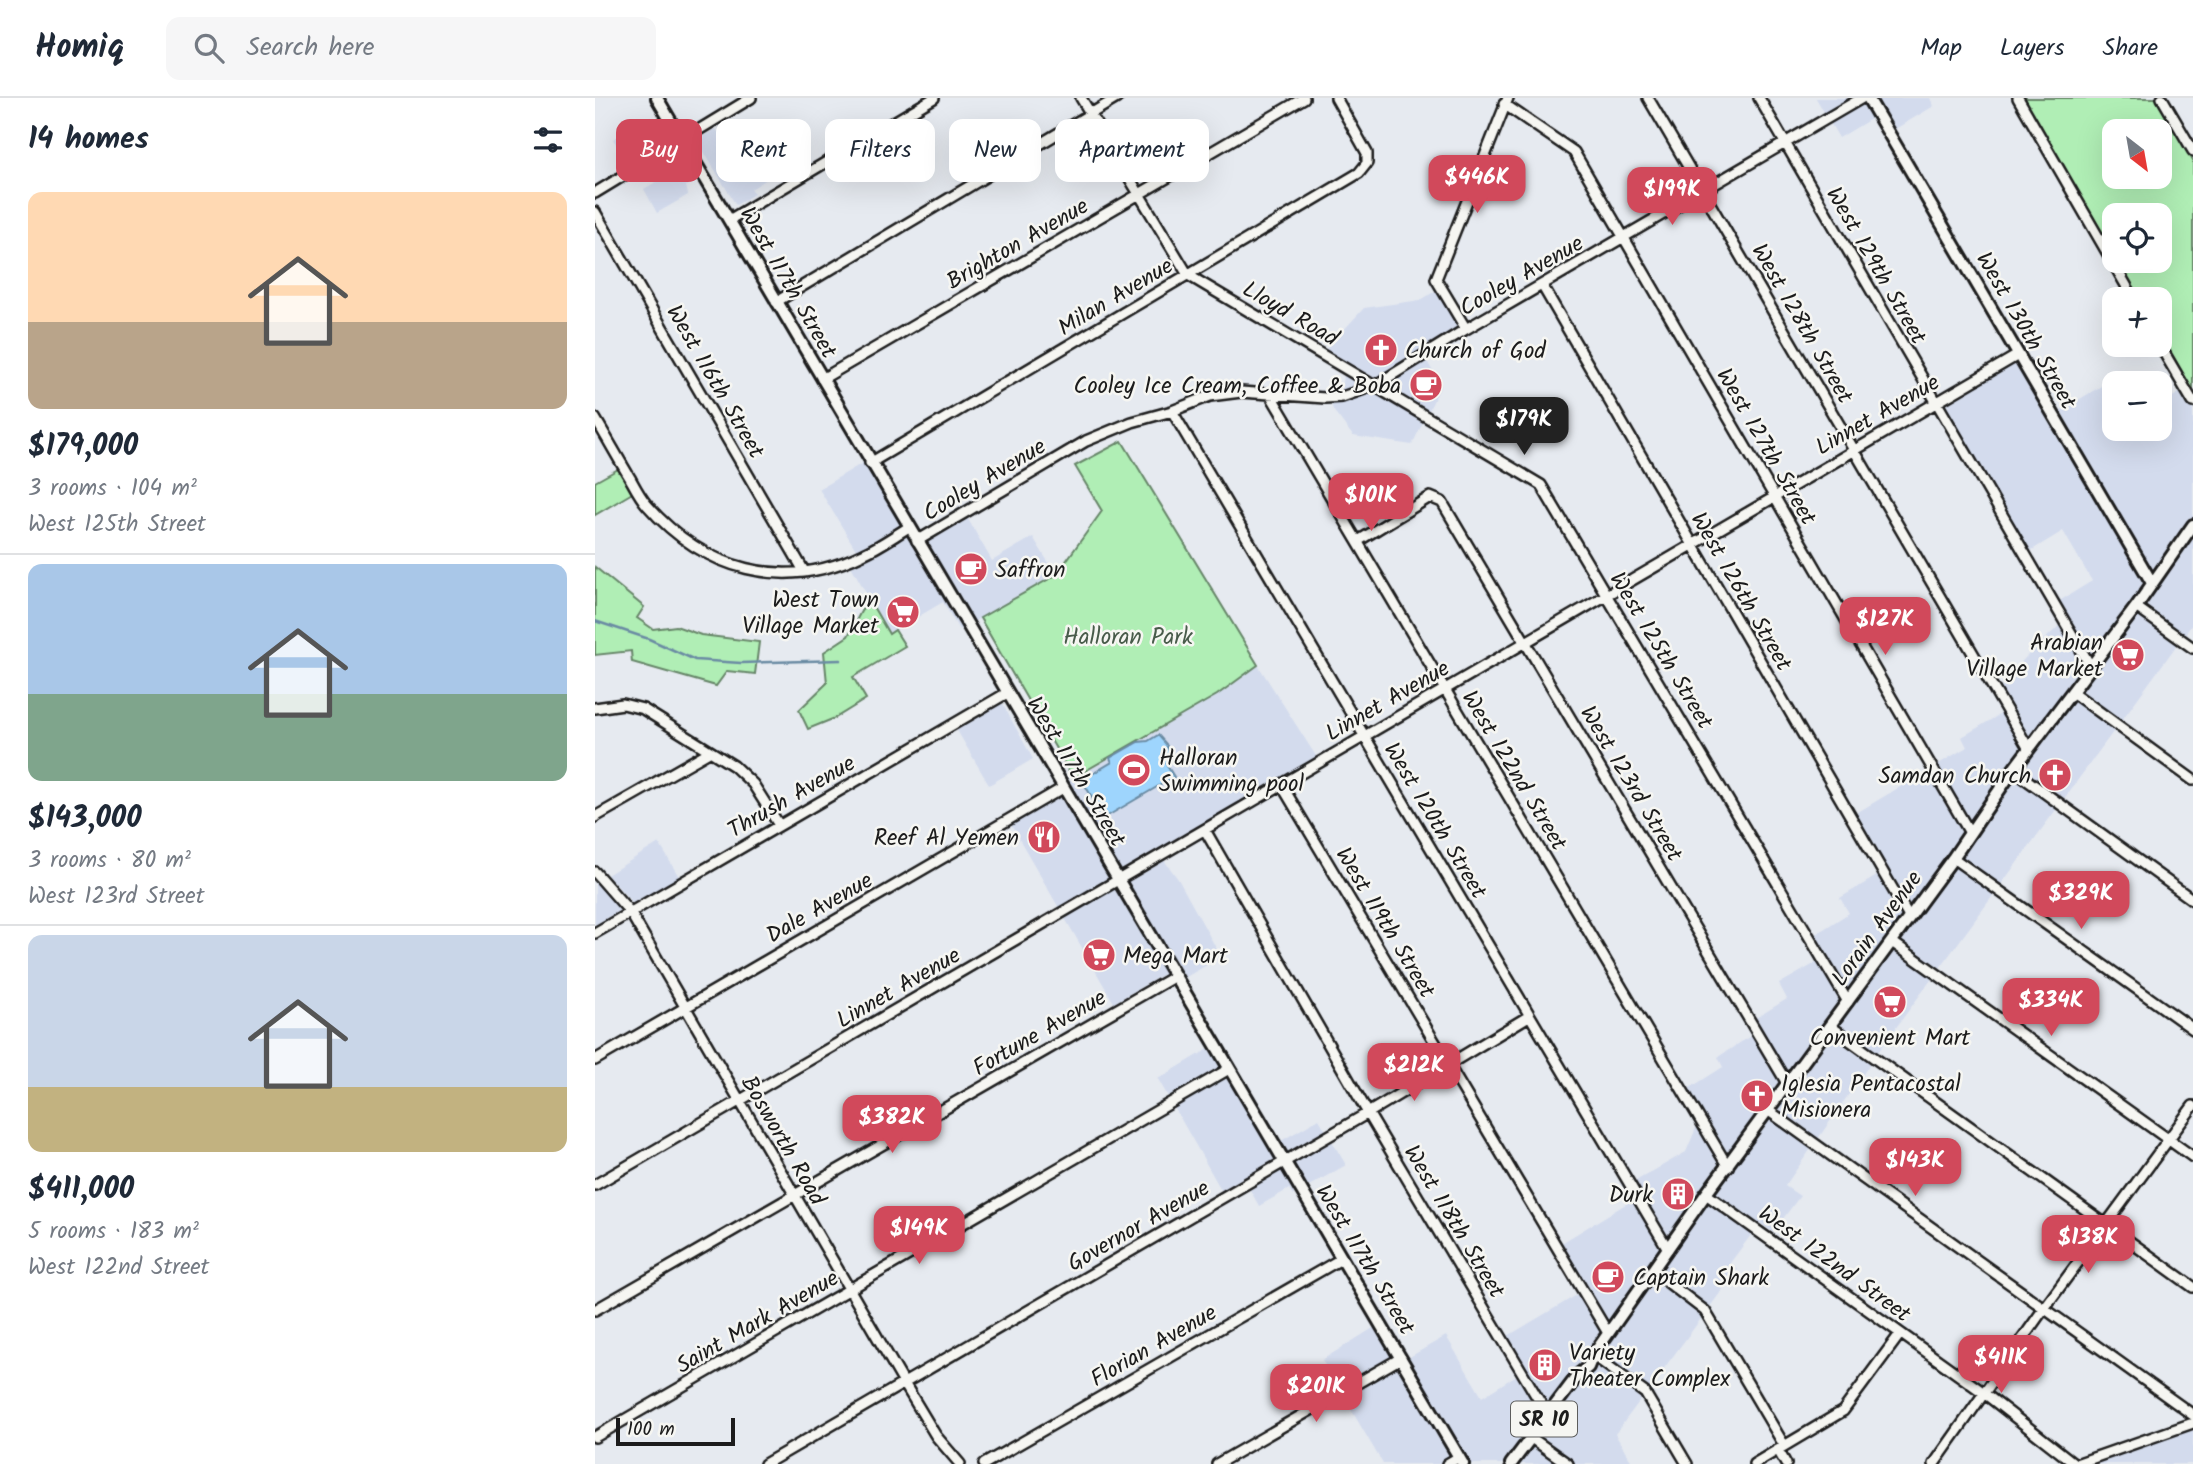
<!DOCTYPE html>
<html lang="en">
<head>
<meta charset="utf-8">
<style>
	body { margin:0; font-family:Kalam,sans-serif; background:#f6f6f7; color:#1f2937; height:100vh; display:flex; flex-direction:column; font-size:26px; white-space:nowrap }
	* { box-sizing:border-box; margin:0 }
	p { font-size:23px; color:#747a83 }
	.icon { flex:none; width:38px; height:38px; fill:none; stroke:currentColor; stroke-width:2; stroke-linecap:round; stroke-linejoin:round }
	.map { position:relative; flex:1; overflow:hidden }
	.details { display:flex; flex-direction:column; background:#fff; width:595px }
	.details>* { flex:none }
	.banner { position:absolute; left:21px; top:21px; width:665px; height:63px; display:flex; gap:14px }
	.needle { width:46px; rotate:149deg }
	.controls { position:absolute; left:1507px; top:21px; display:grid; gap:14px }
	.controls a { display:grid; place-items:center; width:70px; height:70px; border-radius:14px; background:#fff; box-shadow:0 7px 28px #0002; font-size:35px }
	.scale { position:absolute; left:21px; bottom:18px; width:119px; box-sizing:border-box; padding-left:7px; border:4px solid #1c1c1c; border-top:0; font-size:19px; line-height:24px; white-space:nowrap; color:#1c1c1c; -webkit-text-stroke:5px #f6f6f2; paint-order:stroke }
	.price { position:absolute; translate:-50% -60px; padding:0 16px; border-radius:14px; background:#d1495b; color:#fff; font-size:23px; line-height:46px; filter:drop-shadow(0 2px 4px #0008) }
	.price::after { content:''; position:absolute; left:50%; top:42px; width:21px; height:16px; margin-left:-10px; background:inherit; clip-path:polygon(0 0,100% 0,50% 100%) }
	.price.current { background:#222; color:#fff }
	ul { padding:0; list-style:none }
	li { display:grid; align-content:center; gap:14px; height:371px; padding:0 28px }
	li+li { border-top:2px solid #e0e1e3 }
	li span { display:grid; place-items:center; height:217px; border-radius:14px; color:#555 }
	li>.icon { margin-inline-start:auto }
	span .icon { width:126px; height:126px; fill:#fffc; stroke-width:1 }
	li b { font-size:30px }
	h2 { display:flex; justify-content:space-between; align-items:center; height:84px; padding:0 28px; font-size:30px }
	.tag { padding:0 24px; border-radius:14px; background:#fff; box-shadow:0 7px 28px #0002; font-size:24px; line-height:63px }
	.tag.current { background:#d1495b; color:#fff }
	header { display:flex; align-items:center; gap:42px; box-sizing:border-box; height:98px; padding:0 35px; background:#fff; border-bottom:2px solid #e0e1e3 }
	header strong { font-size:33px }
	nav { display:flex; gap:38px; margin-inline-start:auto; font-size:24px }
	.search { width:490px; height:63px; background:#f6f6f7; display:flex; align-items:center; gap:18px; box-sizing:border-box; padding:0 24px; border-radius:14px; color:#747a83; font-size:26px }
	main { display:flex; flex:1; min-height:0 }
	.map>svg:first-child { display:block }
	.built { fill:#d3dbed }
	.green { fill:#b0eeb5; stroke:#668568; stroke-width:2; fill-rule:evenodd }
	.water { fill:#9ed5fd; stroke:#6a8ba3; stroke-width:2 }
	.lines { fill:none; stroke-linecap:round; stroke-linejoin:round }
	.stream { stroke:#6a8ba3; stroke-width:2.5 }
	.minor-casing { stroke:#1c1c1c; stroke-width:14 }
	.major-casing { stroke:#1c1c1c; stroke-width:16 }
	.minor { stroke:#f6f6f2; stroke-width:9 }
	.major { stroke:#f6f6f2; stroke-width:10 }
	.labels { text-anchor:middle; stroke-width:5; stroke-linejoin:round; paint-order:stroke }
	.shield { fill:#f6f6f2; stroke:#5d5d5c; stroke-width:2 }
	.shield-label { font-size:21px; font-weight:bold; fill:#1c1c1c }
	.street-label { font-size:23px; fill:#1c1c1c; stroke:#f6f6f2 }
	.poi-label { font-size:23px; fill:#1c1c1c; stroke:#f6f6f2; text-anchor:start }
	.park-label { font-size:23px; fill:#485b4a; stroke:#f6f6f2 }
</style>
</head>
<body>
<header>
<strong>Homiq</strong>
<div class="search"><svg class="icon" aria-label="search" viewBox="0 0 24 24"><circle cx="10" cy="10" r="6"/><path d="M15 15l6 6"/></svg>Search here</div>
<nav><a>Map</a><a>Layers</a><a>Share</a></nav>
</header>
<main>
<section class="details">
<h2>14 homes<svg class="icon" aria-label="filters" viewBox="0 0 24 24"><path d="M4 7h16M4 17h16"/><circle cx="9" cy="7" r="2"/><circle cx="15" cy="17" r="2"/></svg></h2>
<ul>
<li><span style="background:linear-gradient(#ffd9b3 60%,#b9a48a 0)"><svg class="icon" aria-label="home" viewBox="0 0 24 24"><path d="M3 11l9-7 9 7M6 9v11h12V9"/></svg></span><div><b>$179,000</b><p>3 rooms · 104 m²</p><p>West 125th Street</p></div></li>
<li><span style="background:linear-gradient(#a9c7e8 60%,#7fa58c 0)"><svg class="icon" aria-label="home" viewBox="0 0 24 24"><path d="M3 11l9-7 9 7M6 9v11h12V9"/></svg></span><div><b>$143,000</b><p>3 rooms · 80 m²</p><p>West 123rd Street</p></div></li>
<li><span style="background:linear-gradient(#c9d6e8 70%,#c2b280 0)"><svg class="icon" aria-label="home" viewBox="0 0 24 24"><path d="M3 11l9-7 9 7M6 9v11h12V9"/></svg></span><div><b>$411,000</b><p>5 rooms · 183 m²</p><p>West 122nd Street</p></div></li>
</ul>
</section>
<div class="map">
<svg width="1598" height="1366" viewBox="0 0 1598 1366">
	<rect width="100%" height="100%" fill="#e6eaf0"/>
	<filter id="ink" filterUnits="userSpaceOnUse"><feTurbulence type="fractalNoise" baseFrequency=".0143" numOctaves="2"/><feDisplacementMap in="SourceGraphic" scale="14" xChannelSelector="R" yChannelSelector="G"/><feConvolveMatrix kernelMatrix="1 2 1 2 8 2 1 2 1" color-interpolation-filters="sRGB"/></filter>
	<g filter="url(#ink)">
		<path class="built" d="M 1221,0 L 1335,0 L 1339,8 L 1290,37 L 1279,19 L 1244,40 Z
			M 56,19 L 71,45 L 34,67 L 18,41 Z
			M 141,27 L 172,81 L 156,91 L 159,96 L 141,107 L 102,42 L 121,31 L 125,37 Z
			M 79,58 L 96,85 L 91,88 L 93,97 L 62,115 L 49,91 L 61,84 L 53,72 Z
			M 842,192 L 869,237 L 830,260 L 846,287 L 817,347 L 758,338 L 738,312 L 734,297 L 747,293 L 749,277 L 722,261 L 769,210 L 826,202 Z
			M 1423,263 L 1455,319 L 1518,281 L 1520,285 L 1519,331 L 1564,331 L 1565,307 L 1595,288 L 1598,293 L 1598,525 L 1286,950 L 1190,1088 L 1205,1098 L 1178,1134 L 1165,1125 L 1135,1165 L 1143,1171 L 1020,1336 L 1038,1366 L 788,1366 L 727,1262 L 783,1227 L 806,1264 L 851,1238 L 887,1299 L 925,1275 L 906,1242 L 987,1194 L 960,1149 L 1039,1101 L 1032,1088 L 1091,1054 L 1104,1023 L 1087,995 L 1128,969 L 1123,959 L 1157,937 L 1151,926 L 1192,901 L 1184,886 L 1226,862 L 1213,841 L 1254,815 L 1245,800 L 1285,776 L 1253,720 L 1372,649 L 1367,639 L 1409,614 L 1400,598 L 1429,561 L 1468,524 L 1458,507 L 1497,483 L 1468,433 L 1432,455 L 1346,308 Z
			M 276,360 L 326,442 L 370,416 L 397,463 L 438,439 L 461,477 L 364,532 L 348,504 L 294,536 L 255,466 L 266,460 L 224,391 Z
			M 663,567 L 726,666 L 568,761 L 583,781 L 626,859 L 575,888 L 567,877 L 519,905 L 416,727 L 476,692 L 472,685 L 622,597 Z
			M 401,594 L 438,661 L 394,687 L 356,622 Z
			M 64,745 L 84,779 L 38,805 L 12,777 Z
			M 0,781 L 27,811 L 0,827 Z
			M 627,943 L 686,1043 L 724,1021 L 751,1067 L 698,1097 L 694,1091 L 664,1108 L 654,1090 L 632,1102 L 563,981 Z
			M 1598,1332 L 1598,1366 L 1498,1366 Z"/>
		<path class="green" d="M 1429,0 L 1562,0 L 1598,63 L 1598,293 L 1565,235 L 1564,201 L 1545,201 L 1523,163 L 1564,163 L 1564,117 L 1519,117 L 1519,156 ZM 1519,33 L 1564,33 L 1564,79 L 1519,79 Z
			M 527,343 L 663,567 L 622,597 L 478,680 L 385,520 L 461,477 L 507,413 L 480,368 Z
			M 25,370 L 39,394 L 0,417 L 0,384 Z
			M 0,469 L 49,509 L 42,520 L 58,531 L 81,528 L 106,537 L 164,544 L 160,576 L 132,573 L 121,588 L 37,564 L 36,553 L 0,557 Z
			M 273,500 L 294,536 L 300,532 L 310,548 L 258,579 L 271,601 L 240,620 L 213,631 L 204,612 L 232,585 L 229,554 L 253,538 Z"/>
		<path class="water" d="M 563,637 L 571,646 L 578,662 L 571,666 L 579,679 L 509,720 L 487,682 L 517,664 L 515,660 L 543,644 L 553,643 Z"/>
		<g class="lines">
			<path class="stream" d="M 0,523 L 54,541 L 100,562 L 146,565 L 246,562"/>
			<defs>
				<path id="minor" d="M 486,0 L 593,177 L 946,387 L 1253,904
					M 1053,0 L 1434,651
					M 1164,0 L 1496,569
					M 1423,0 L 1539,201
					M 1567,0 L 1598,53
					M 909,6 L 979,54 L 1375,735
					M 0,95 L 156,0
					M 0,114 L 209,473
					M 134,122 L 339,0
					M 947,187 L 1314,819
					M 181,204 L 522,0
					M 871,231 L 841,181 L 913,0
					M 1564,246 L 1598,304
					M 227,281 L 709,0
					M 675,296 L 1133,1069
					M 577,313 L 1073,1151
					M 0,320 C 12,340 23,360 35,380 C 40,389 45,399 52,407 C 109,472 188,495 268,456 C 284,449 299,438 314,429
					M 275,365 L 764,75 L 772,65 L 772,55 L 741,0
					M 322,443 L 491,343 L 537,324 L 577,313 L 615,298 L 646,294 L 730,300 L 747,299 L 781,287 L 871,231 L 1267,0
					M 763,443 L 835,399 L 847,404 L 1193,987
					M 1541,509 L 1598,550
					M 1477,594 L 1598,682
					M 0,610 L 28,606 L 48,611 L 139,668 L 158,686 L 184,727
					M 1418,672 L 1598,802
					M 686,686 L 1013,1235
					M 0,719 L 114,654
					M 610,732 L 773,1015 L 952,1316
					M 1358,760 L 1598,931
					M 0,774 L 35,814 L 309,1285 L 341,1338 L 365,1366
					M 0,835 L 412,595
					M 1297,844 L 1598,1059
					M 1235,928 L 1598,1189
					M 0,962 L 468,690
					M 1174,1013 L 1598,1317
					M 0,1087 L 1423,257
					M 1111,1096 L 1389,1295 L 1480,1366
					M 1058,1173 L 1110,1213 L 1189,1347
					M 0,1212 L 580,878
					M 998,1257 L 1050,1295 L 1092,1366
					M 0,1339 L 634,971
					M 935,1339 L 973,1366
					M 1183,1352 L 1191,1366
					M 170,1366 L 773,1015 L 934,918
					M 389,1366 L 746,1161
					M 622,1366 L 806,1260
					M 852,1366 L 864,1359
					M 1159,1366 L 1248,1313 L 1305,1236
					M 1339,1366 L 1445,1216 L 1598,1008
					M 1481,1366 L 1598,1325"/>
				<path id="major" d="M 62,0 L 868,1366
					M 1273,0 L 1557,485
					M 916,1366 L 983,1277 L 993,1269 L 998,1257 L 1111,1096 L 1358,760 L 1418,672 L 1541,509 L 1598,427"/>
			</defs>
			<use href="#minor" class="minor-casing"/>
			<use href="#major" class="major-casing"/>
			<use href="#minor" class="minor"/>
			<use href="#major" class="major"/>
		</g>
	</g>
	<defs>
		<symbol id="church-disc" viewBox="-11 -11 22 22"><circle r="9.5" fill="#d1495b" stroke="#f6f6f2"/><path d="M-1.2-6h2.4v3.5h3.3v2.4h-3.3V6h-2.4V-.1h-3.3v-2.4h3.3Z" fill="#fff"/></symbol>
		<symbol id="cafe-disc" viewBox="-11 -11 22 22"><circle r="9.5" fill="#d1495b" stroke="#f6f6f2"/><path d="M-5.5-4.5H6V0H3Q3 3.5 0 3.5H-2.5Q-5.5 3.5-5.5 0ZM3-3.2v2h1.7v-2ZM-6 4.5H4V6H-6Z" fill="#fff"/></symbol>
		<symbol id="supermarket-disc" viewBox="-11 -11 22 22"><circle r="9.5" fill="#d1495b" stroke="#f6f6f2"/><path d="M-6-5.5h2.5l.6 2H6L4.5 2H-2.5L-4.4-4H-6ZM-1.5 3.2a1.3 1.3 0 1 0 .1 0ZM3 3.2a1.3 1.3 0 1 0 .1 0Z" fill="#fff"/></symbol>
		<symbol id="stadium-disc" viewBox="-11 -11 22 22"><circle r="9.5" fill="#d1495b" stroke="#f6f6f2"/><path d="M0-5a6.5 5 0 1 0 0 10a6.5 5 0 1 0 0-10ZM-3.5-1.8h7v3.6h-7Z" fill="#fff"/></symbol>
		<symbol id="restaurant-disc" viewBox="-11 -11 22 22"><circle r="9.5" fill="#d1495b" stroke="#f6f6f2"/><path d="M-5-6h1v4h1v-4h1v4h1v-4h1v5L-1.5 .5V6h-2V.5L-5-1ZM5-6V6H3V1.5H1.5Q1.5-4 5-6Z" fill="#fff"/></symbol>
		<symbol id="building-disc" viewBox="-11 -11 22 22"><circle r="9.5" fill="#d1495b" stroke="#f6f6f2"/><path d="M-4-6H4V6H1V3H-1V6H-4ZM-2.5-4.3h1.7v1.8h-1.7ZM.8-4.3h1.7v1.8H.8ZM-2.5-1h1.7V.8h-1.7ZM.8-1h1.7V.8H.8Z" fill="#fff"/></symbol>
	</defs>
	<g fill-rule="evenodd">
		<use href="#church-disc" x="767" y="233" width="38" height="38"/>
		<use href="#cafe-disc" x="812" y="268" width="38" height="38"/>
		<use href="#cafe-disc" x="357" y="452" width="38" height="38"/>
		<use href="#supermarket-disc" x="289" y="495" width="38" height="38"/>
		<use href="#supermarket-disc" x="1514" y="538" width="38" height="38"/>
		<use href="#stadium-disc" x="520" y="653" width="38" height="38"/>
		<use href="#church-disc" x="1441" y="658" width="38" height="38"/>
		<use href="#restaurant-disc" x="430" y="720" width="38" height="38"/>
		<use href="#supermarket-disc" x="485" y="838" width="38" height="38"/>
		<use href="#supermarket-disc" x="1276" y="885" width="38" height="38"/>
		<use href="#church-disc" x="1143" y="979" width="38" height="38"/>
		<use href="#building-disc" x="1064" y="1077" width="38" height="38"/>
		<use href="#cafe-disc" x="994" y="1160" width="38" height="38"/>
		<use href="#building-disc" x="931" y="1248" width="38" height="38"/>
	</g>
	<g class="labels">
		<rect class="shield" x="916" y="1303.5" width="66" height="35" rx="5"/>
		<g class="shield-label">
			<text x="949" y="1328">SR 10</text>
		</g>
		<g class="street-label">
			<text transform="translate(422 145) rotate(-30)" y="8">Brighton Avenue</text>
			<text transform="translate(1282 167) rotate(60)" y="8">West 129th Street</text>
			<text transform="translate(926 177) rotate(-30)" y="8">Cooley Avenue</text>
			<text transform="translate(194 184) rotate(60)" y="8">West 117th Street</text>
			<text transform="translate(520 198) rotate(-31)" y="8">Milan Avenue</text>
			<text transform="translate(696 215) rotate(30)" y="8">Lloyd Road</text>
			<text transform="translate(1208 225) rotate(60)" y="8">West 128th Street</text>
			<text transform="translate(1432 232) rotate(60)" y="8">West 130th Street</text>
			<text transform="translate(121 283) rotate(60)" y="8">West 116th Street</text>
			<text transform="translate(1282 316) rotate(-30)" y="8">Linnet Avenue</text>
			<text transform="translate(1172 348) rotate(60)" y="8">West 127th Street</text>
			<text transform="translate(389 381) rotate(-31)" y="8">Cooley Avenue</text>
			<text transform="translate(1147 493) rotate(60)" y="8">West 126th Street</text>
			<text transform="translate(1067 552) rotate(59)" y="8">West 125th Street</text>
			<text transform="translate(792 602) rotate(-30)" y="8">Linnet Avenue</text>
			<text transform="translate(920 672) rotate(59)" y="8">West 122nd Street</text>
			<text transform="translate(482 673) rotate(59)" y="8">West 117th Street</text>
			<text transform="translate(1037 685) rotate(59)" y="8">West 123rd Street</text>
			<text transform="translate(196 698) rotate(-30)" y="8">Thrush Avenue</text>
			<text transform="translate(841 722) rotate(59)" y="8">West 120th Street</text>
			<text transform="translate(224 809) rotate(-30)" y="8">Dale Avenue</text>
			<text transform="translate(791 824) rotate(59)" y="8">West 119th Street</text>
			<text transform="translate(1281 830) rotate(-54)" y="8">Lorain Avenue</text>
			<text transform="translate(303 889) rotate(-30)" y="8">Linnet Avenue</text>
			<text transform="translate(444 934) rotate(-30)" y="8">Fortune Avenue</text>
			<text transform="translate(189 1042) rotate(60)" y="8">Bosworth Road</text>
			<text transform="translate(860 1123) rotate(59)" y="8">West 118th Street</text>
			<text transform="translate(543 1127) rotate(-30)" y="8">Governor Avenue</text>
			<text transform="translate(771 1161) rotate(59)" y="8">West 117th Street</text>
			<text transform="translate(1240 1165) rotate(36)" y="8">West 122nd Street</text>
			<text transform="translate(162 1223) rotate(-30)" y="8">Saint Mark Avenue</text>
			<text transform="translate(558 1247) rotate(-30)" y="8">Florian Avenue</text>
		</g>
		<g class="poi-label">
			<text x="810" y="260">Church of God</text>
			<text x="806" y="295" text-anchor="end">Cooley Ice Cream, Coffee &amp; Boba</text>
			<text x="400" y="479">Saffron</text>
			<text x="284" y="509" text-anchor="end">West Town<tspan x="284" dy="26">Village Market</tspan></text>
			<text x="1508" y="552" text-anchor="end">Arabian<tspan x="1508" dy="26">Village Market</tspan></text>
			<text x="564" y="667">Halloran<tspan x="564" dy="26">Swimming pool</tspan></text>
			<text x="1436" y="685" text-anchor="end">Samdan Church</text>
			<text x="424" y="747" text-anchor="end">Reef Al Yemen</text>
			<text x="528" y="865">Mega Mart</text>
			<text x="1295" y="947" text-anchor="middle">Convenient Mart</text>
			<text x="1186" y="993">Iglesia Pentacostal<tspan x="1186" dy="26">Misionera</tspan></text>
			<text x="1058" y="1104" text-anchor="end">Durk</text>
			<text x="1038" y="1187">Captain Shark</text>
			<text x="974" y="1262">Variety<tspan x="974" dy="26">Theater Complex</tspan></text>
		</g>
		<g class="park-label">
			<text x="533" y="546">Halloran Park</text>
		</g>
	</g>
</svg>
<div class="controls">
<a><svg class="needle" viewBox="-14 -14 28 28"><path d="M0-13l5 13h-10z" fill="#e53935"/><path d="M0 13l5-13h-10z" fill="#747a83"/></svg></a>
<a><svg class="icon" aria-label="locate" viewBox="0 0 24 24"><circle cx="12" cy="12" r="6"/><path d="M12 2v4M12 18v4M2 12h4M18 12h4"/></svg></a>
<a>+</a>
<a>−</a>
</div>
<div class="scale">100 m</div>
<b class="price" style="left:882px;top:117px">$446K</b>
<b class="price" style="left:1077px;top:129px">$199K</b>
<b class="price current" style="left:929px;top:359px">$179K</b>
<b class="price" style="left:776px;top:435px">$101K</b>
<b class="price" style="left:1290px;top:559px">$127K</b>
<b class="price" style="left:1486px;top:833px">$329K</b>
<b class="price" style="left:1456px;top:940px">$334K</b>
<b class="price" style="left:819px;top:1005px">$212K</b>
<b class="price" style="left:297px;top:1057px">$382K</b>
<b class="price" style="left:1320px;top:1100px">$143K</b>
<b class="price" style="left:324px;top:1168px">$149K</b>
<b class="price" style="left:1493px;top:1177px">$138K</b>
<b class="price" style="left:1406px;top:1297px">$411K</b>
<b class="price" style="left:721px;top:1326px">$201K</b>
<div class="banner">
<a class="tag current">Buy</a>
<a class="tag">Rent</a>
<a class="tag">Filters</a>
<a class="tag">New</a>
<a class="tag">Apartment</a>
</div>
</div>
</main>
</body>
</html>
